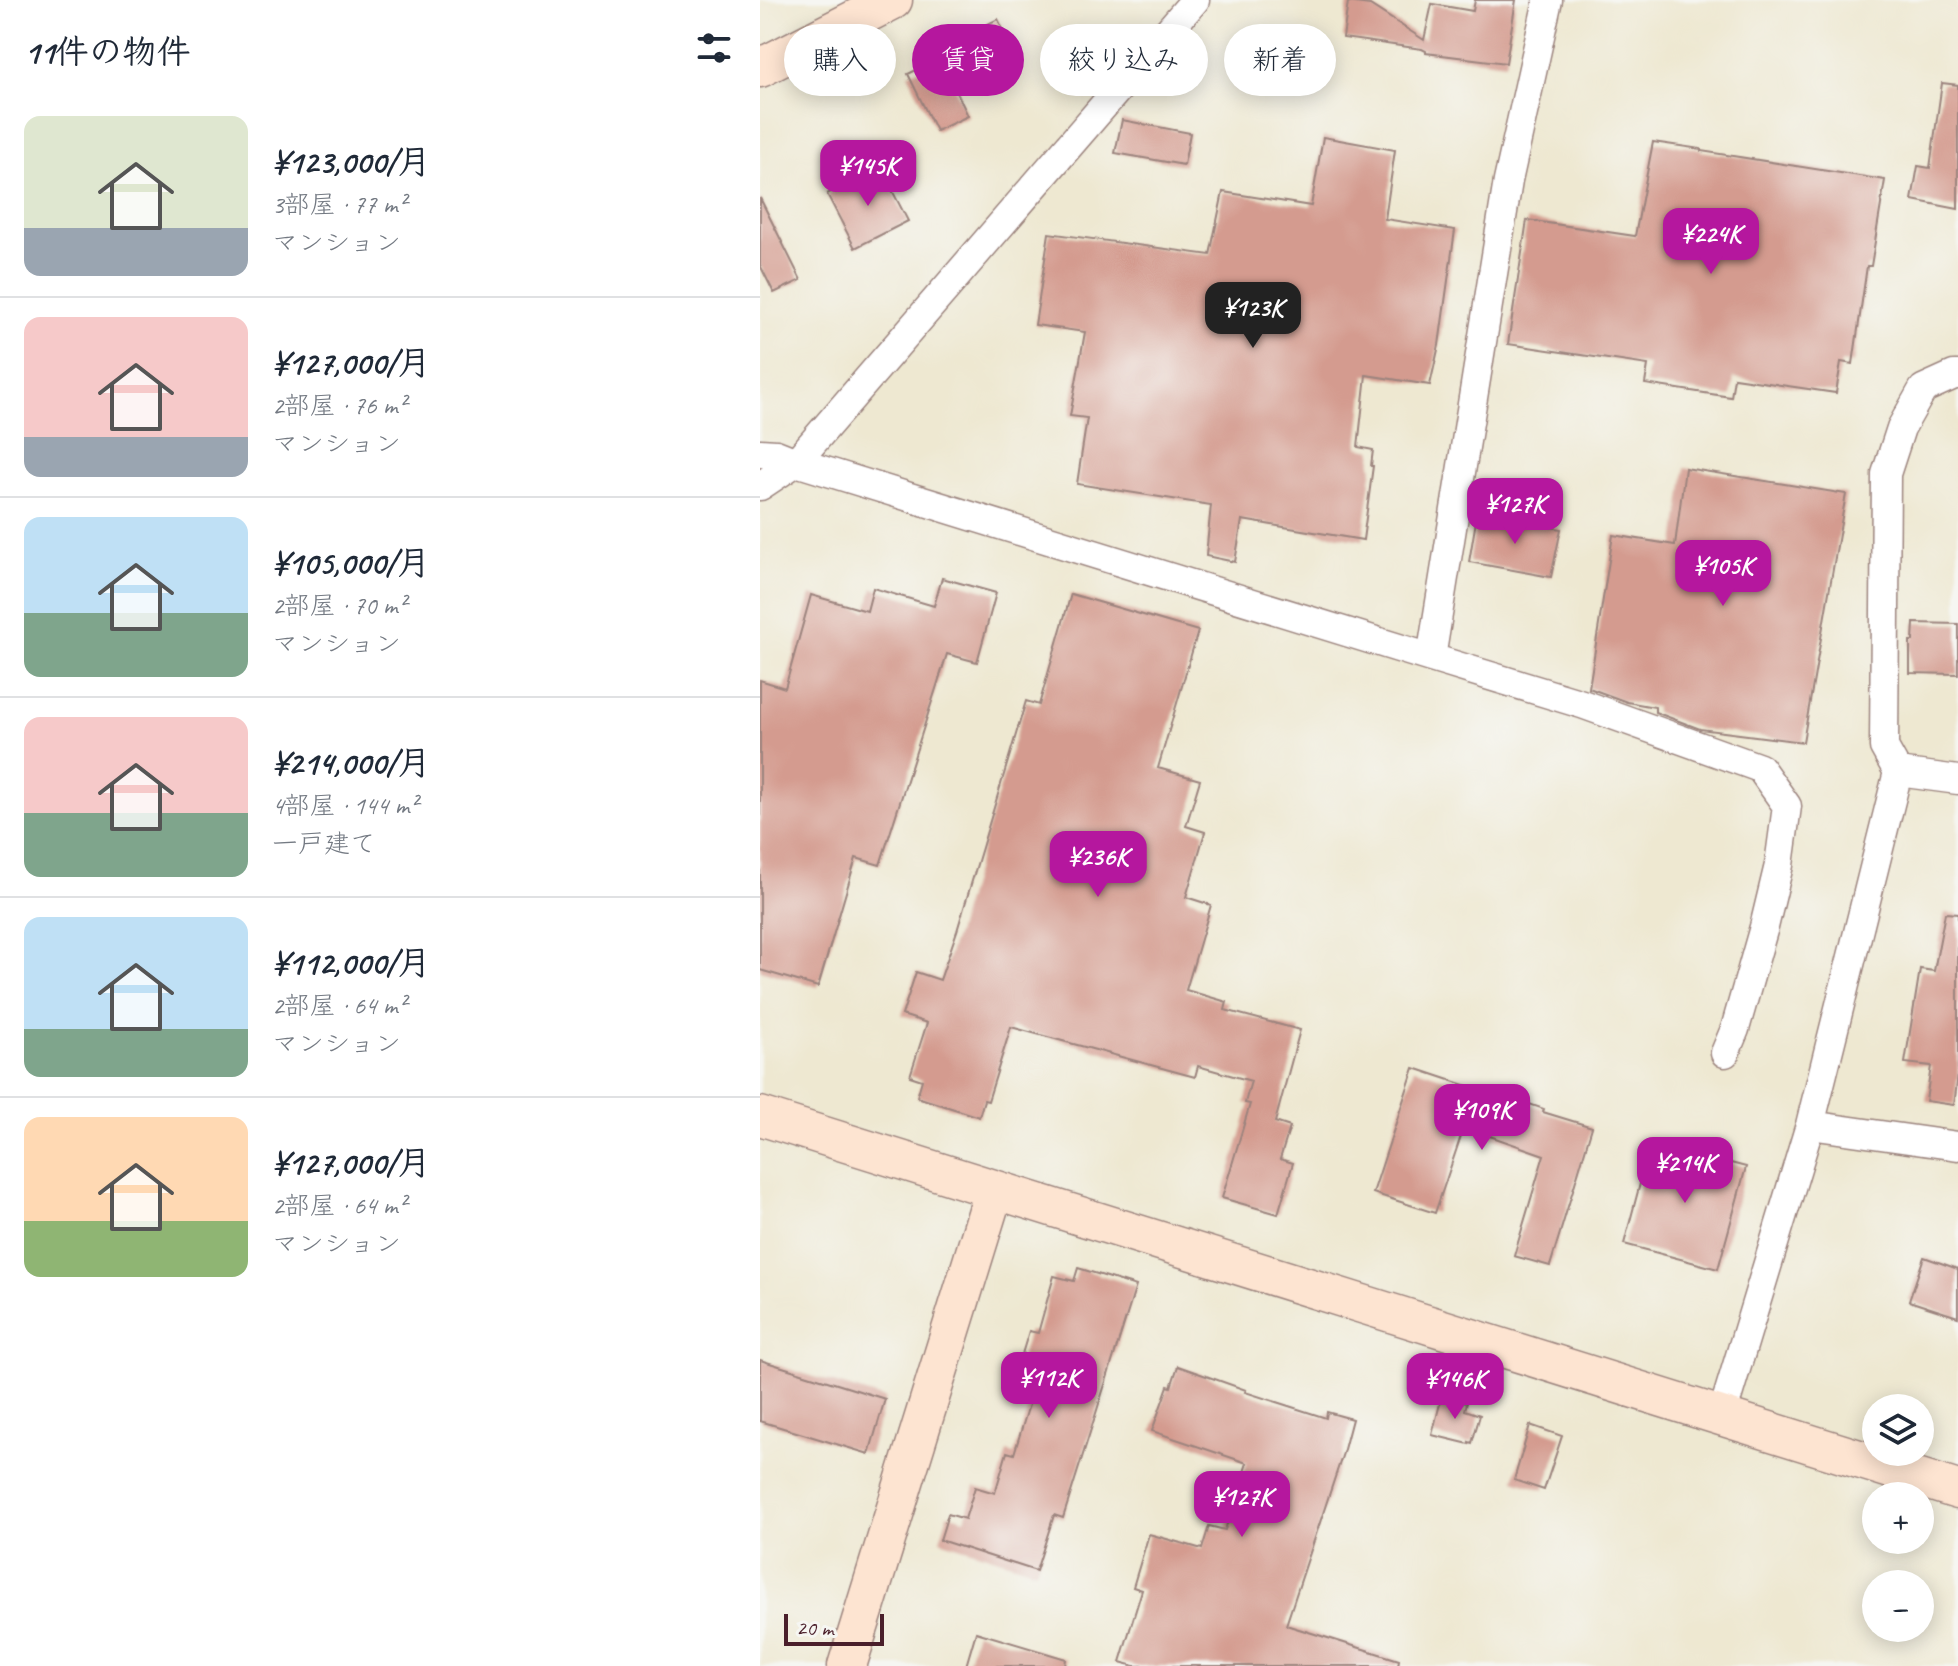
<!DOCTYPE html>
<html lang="ja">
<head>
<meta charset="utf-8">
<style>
	body { margin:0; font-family:Caveat,"Klee One",sans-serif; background:#f6f6f7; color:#1f2937; height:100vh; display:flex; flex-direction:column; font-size:30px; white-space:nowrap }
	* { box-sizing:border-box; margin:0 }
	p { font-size:26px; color:#747a83 }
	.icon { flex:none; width:44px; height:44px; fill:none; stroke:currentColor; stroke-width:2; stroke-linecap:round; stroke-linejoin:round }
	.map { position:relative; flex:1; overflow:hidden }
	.details { display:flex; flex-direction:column; background:#fff; width:760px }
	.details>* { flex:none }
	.top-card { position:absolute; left:24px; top:24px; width:760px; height:72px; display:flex; gap:16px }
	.buttons { position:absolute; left:1102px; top:1394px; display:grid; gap:16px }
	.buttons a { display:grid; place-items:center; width:72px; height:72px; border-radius:50%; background:#fff; box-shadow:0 4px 20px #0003; font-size:40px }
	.scale { position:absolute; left:24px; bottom:20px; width:100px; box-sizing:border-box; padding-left:8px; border:4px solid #4a1f2b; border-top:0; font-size:22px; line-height:28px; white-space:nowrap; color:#4a1f2b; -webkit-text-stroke:6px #f6f6f2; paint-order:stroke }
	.price { position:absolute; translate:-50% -68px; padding:0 18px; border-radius:16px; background:#b5179e; color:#fff; font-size:26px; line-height:52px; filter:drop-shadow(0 2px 4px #0008) }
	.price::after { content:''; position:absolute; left:50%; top:48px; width:24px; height:18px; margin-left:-12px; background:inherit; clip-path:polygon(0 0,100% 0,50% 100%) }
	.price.current { background:#222; color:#fff }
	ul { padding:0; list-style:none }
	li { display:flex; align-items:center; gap:24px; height:200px; padding:0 24px }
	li+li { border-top:2px solid #e0e1e3 }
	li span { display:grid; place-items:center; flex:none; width:224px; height:160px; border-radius:16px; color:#555 }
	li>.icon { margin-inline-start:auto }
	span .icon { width:96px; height:96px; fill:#fffc; stroke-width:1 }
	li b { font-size:34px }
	h2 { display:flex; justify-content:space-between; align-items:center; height:96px; padding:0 24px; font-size:34px }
	.tag { padding:0 28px; border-radius:36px; background:#fff; box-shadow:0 4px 20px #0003; font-size:28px; line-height:72px }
	.tag.current { background:#b5179e; color:#fff }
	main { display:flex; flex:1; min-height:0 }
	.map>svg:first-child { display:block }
	.building { fill:#d49b8f }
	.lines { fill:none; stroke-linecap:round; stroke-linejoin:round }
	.street-casing { stroke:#9c847e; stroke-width:31 }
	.secondary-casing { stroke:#9c847e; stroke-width:41 }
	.street { stroke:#fff; stroke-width:28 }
	.secondary { stroke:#fde4d1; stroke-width:38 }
</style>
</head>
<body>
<main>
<section class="details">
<h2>11件の物件<svg class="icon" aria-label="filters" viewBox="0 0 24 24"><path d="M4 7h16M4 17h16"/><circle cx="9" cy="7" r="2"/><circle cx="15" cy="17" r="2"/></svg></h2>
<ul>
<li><span style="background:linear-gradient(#dfe7d0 70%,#9aa5b1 0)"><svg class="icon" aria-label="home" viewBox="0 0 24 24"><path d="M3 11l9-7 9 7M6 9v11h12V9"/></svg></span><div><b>¥123,000/月</b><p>3部屋 · 77 m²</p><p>マンション</p></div></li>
<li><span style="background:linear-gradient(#f6c9c9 75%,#9aa5b1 0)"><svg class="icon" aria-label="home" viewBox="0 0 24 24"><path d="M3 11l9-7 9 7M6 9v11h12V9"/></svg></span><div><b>¥127,000/月</b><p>2部屋 · 76 m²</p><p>マンション</p></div></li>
<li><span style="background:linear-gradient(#bfe0f5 60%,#7fa58c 0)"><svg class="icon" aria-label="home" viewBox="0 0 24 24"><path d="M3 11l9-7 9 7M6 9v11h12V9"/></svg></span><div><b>¥105,000/月</b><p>2部屋 · 70 m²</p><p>マンション</p></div></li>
<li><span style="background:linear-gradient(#f6c9c9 60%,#7fa58c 0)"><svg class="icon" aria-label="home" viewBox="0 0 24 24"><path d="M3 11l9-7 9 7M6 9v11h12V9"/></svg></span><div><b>¥214,000/月</b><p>4部屋 · 144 m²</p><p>一戸建て</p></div></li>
<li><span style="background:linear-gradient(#bfe0f5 70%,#7fa58c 0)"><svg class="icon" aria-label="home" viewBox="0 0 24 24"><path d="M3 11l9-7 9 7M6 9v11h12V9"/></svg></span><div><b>¥112,000/月</b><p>2部屋 · 64 m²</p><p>マンション</p></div></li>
<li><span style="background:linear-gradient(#ffd9b3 65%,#8fb573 0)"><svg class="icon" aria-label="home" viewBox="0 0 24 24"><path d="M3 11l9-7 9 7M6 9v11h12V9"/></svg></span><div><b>¥127,000/月</b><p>2部屋 · 64 m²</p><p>マンション</p></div></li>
</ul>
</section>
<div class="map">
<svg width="1198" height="1666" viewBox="0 0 1198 1666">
	<rect width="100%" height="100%" fill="#f6f6f2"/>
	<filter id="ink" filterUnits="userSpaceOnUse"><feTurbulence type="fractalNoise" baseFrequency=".0125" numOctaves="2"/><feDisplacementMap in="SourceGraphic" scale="16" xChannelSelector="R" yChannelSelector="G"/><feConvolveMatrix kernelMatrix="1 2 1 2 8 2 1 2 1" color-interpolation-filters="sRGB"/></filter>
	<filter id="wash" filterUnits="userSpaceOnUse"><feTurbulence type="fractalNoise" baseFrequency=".006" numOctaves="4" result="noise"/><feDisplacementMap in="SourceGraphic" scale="32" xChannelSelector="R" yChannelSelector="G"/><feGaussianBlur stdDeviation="1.8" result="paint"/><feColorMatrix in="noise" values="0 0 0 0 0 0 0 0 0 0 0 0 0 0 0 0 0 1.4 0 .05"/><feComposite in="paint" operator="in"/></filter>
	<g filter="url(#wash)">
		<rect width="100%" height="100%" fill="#eee8d1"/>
		<g id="blocks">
			<path class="building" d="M 715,0 L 756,0 L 746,63 L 666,53 L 666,51 L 662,49 L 583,38 L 588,2 L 610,5 L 664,40 L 672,4 L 713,11 Z
				M 238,19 L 255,56 L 194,86 L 208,116 L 176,131 L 148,74 L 194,52 L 190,42 Z
				M 1182,83 L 1198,85 L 1198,209 L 1152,200 L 1158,166 L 1170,168 Z
				M 362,120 L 430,133 L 424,165 L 355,153 Z
				M 563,137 L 635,150 L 625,219 L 695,230 L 679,345 L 670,385 L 606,375 L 598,447 L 613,450 L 611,466 L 613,466 L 603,540 L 482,520 L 475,562 L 446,556 L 451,505 L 317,484 L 327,418 L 310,416 L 325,332 L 275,325 L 289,233 L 450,255 L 463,192 L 551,206 Z
				M 893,142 L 941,149 L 941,151 L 1125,180 L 1111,266 L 1107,266 L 1093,364 L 1081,362 L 1076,393 L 974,378 L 971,397 L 885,384 L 888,365 L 748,344 L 767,220 L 875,236 Z
				M 120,167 L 148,221 L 95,248 L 67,194 Z
				M 0,198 L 41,280 L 14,293 L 0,265 Z
				M 925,468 L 1086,494 L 1043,742 L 940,729 L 895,712 L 895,707 L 867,702 L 829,688 L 853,535 L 915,545 Z
				M 717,515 L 801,529 L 791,577 L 709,562 Z
				M 182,578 L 236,593 L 217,662 L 187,654 L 120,865 L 96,858 L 58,987 L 0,970 L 0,680 L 25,688 L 51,595 L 107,611 L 113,588 L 174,606 Z
				M 311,594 L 438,631 L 398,768 L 440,780 L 426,826 L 445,832 L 426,897 L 451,905 L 426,990 L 467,1002 L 465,1010 L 540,1030 L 515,1122 L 530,1127 L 520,1159 L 533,1163 L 518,1214 L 462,1198 L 490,1104 L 485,1103 L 491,1081 L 438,1066 L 435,1077 L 251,1027 L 228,1101 L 224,1100 L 219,1117 L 157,1097 L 162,1080 L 150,1076 L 167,1023 L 142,1015 L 156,972 L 180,980 L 197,931 L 266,701 L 279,705 Z
				M 1154,623 L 1198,624 L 1198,674 L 1150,673 L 1150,641 L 1153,641 Z
				M 1185,913 L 1198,914 L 1198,1075 L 1194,1105 L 1166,1101 L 1171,1066 L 1145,1063 L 1160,969 L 1174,971 Z
				M 654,1068 L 726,1092 L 726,1089 L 784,1109 L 783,1112 L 832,1127 L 790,1266 L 754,1256 L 784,1155 L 704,1127 L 675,1213 L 613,1193 Z
				M 891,1142 L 986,1167 L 958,1269 L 864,1244 Z
				M 1164,1257 L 1198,1269 L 1198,1317 L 1149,1301 Z
				M 318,1268 L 376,1286 L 303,1518 L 294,1515 L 276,1571 L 180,1540 L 188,1514 L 205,1519 L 215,1487 L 235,1493 L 247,1452 L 254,1454 L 272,1395 L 258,1391 L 261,1379 L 255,1377 L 269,1331 L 278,1333 L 294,1276 L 314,1281 Z
				M 0,1360 L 125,1399 L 109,1454 L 0,1421 Z
				M 418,1366 L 486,1390 L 485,1392 L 566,1418 L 567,1412 L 592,1419 L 583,1453 L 526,1625 L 639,1660 L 638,1666 L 375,1666 L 360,1662 L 382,1590 L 373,1587 L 389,1534 L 442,1549 L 449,1526 L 465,1530 L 487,1463 L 392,1431 L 408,1386 L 411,1387 Z
				M 682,1396 L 707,1403 L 705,1410 L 720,1415 L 712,1443 L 709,1442 L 709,1444 L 672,1435 Z
				M 770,1425 L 802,1436 L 784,1490 L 754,1480 Z
				M 216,1632 L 306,1659 L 305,1666 L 206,1666 Z"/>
		</g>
	</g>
	<g filter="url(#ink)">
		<use href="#blocks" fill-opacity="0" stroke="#9c847e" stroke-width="2"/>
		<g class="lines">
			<defs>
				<path id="street" d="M 0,453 L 16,454 L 36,462 L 671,658 L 748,181 L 788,0
					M 0,486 L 36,462 L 435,0
					M 671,658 L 822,704 L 1000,768 L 1027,806 L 1019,865 L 1004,927 L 975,1029 L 965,1053
					M 1138,772 L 1198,780
					M 1050,1125 L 1198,1146
					M 962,1415 L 1050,1125 L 1138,772 L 1124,747 L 1126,474 L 1141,428 L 1163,389 L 1194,375 L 1198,375"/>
				<path id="secondary" d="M 0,68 L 133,0
					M 0,1116 C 399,1243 799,1363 1198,1490
					M 87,1666 L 234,1191"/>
			</defs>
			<use href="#street" class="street-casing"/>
			<use href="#secondary" class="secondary-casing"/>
			<use href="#street" class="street"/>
			<use href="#secondary" class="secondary"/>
		</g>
	</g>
</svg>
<div class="buttons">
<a><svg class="icon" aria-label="layers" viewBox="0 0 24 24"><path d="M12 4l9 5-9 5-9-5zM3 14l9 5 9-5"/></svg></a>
<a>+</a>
<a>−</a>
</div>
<div class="scale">20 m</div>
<b class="price" style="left:108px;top:208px">¥145K</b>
<b class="price" style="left:951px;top:276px">¥224K</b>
<b class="price current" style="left:493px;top:350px">¥123K</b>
<b class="price" style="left:755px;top:546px">¥127K</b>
<b class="price" style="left:963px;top:608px">¥105K</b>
<b class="price" style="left:338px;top:899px">¥236K</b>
<b class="price" style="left:722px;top:1152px">¥109K</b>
<b class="price" style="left:925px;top:1205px">¥214K</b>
<b class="price" style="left:289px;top:1420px">¥112K</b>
<b class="price" style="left:695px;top:1421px">¥146K</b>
<b class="price" style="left:482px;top:1539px">¥127K</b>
<div class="top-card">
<a class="tag">購入</a>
<a class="tag current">賃貸</a>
<a class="tag">絞り込み</a>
<a class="tag">新着</a>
</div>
</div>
</main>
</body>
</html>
